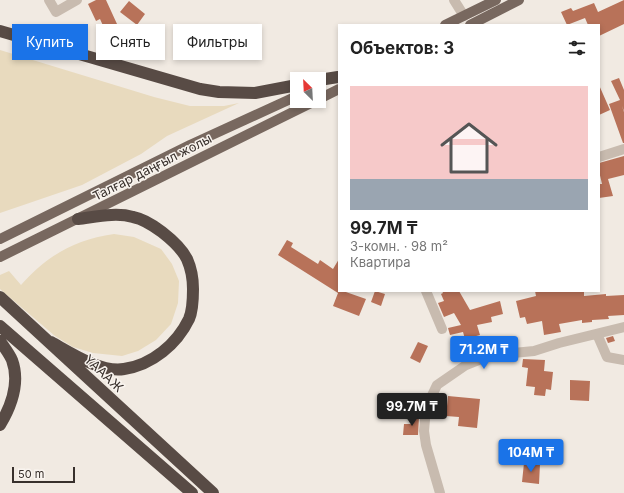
<!DOCTYPE html>
<html lang="ru">
<head>
<meta charset="utf-8">
<style>
	body { margin:0; font-family:Inter,sans-serif; background:#f6f6f6; color:#222; height:100vh; display:flex; flex-direction:column; font-size:15px; white-space:nowrap }
	* { box-sizing:border-box; margin:0 }
	p { font-size:13px; color:#767676 }
	.icon { flex:none; width:22px; height:22px; fill:none; stroke:currentColor; stroke-width:2; stroke-linecap:round; stroke-linejoin:round }
	.map { position:relative; flex:1; overflow:hidden }
	.details { position:absolute; left:338px; top:24px; width:262px; height:268px; display:flex; flex-direction:column; background:#fff; border-radius:0px; box-shadow:0 2px 6px #0003 }
	.details>* { flex:none }
	.hud { position:absolute; left:12px; top:24px; width:266px; height:36px; display:flex; gap:8px }
	.needle { width:26px; rotate:336deg }
	.tools { position:absolute; left:290px; top:72px; display:grid; gap:8px }
	.tools a { display:grid; place-items:center; width:36px; height:36px; border-radius:0px; background:#fff; box-shadow:0 2px 6px #0003; font-size:20px }
	.scale { position:absolute; left:12px; bottom:10px; width:63px; box-sizing:border-box; padding-left:4px; border:2px solid #38302c; border-top:0; font-size:11px; line-height:14px; white-space:nowrap; color:#38302c; -webkit-text-stroke:3px #f9f4ef; paint-order:stroke }
	.price { position:absolute; translate:-50% -34px; padding:0 9px; border-radius:4px; background:#1a73e8; color:#fff; font-size:13px; line-height:26px; filter:drop-shadow(0 1px 2px #0008) }
	.price::after { content:''; position:absolute; left:50%; top:24px; width:12px; height:9px; margin-left:-6px; background:inherit; clip-path:polygon(0 0,100% 0,50% 100%) }
	.price.current { background:#222; color:#fff }
	ul { padding:0; list-style:none }
	li { display:grid; align-content:center; gap:8px; height:212px; padding:0 12px }
	li+li { border-top:1px solid #e0e0e0 }
	li span { display:grid; place-items:center; height:124px; border-radius:0px; color:#555 }
	li>.icon { margin-inline-start:auto }
	span .icon { width:72px; height:72px; fill:#fffc; stroke-width:1 }
	li b { font-size:17px }
	h2 { display:flex; justify-content:space-between; align-items:center; height:48px; padding:0 12px; font-size:17px }
	.chip { padding:0 14px; border-radius:0px; background:#fff; box-shadow:0 2px 6px #0003; font-size:14px; line-height:36px }
	.chip.current { background:#1a73e8; color:#fff }
	.map>svg:first-child { display:block }
	.sand { fill:#e8dabe }
	.building { fill:#b87259 }
	.lines { fill:none; stroke-linecap:round; stroke-linejoin:round }
	.minor { stroke:#c8bbaf; stroke-width:10 }
	.major { stroke:#78685f; stroke-width:10 }
	.highway { stroke:#584b45; stroke-width:12 }
	.labels { text-anchor:middle; stroke-width:3; stroke-linejoin:round; paint-order:stroke }
	.street-label { font-size:13px; fill:#38302c; stroke:#f9f4ef }
</style>
</head>
<body>
<div class="map">
<svg width="624" height="493" viewBox="0 0 624 493">
	<rect width="100%" height="100%" fill="#f1eae2"/>
	<path class="sand" d="M 0,50 L 154,97 L 190,106 L 224,106 L 239,103 L 167,136 L 141,154 L 82,185 L 0,213 Z
		M 114,234 L 134,237 L 161,249 L 172,264 L 179,281 L 178,303 L 171,324 L 156,340 L 138,351 L 122,356 L 93,353 L 73,347 L 55,336 L 0,289 L 0,275 L 9,271 L 21,285 C 48,255 74,240 114,234 Z"/>
	<path class="building" d="M 96,0 L 106,0 L 117,24 L 105,30 L 100,19 L 96,21 L 88,4 Z
		M 624,0 L 624,24 L 599,36 L 599,25 L 588,25 L 585,18 L 567,25 L 561,12 L 571,8 L 573,11 L 594,3 L 598,12 Z
		M 129,1 L 145,14 L 137,25 L 120,12 Z
		M 619,78 L 624,90 L 624,111 L 622,106 L 624,112 L 624,143 L 623,143 L 609,104 L 620,100 L 611,81 Z
		M 599,85 L 610,110 L 599,115 Z
		M 624,156 L 624,175 L 608,179 L 613,196 L 599,198 L 599,184 L 602,184 L 599,171 L 599,163 Z
		M 287,240 L 293,243 L 291,247 L 318,264 L 320,260 L 333,269 L 339,259 L 339,291 L 343,291 L 366,299 L 359,316 L 333,306 L 338,293 L 278,255 Z
		M 375,291 L 385,294 L 381,306 L 371,302 Z
		M 442,291 L 459,291 L 470,310 L 500,301 L 503,314 L 491,317 L 492,322 L 477,325 L 480,335 L 465,339 L 463,332 L 450,335 L 448,328 L 461,325 L 454,313 L 444,317 L 438,303 L 444,301 L 441,294 L 443,293 Z
		M 535,291 L 584,291 L 584,296 L 606,294 L 606,296 L 624,295 L 624,315 L 608,316 L 609,319 L 592,320 L 592,322 L 582,323 L 582,320 L 559,324 L 561,332 L 544,335 L 542,321 L 527,324 L 525,317 L 520,318 L 516,301 L 536,296 Z
		M 613,336 L 615,341 L 608,343 L 606,338 Z
		M 418,342 L 428,346 L 420,363 L 410,358 Z
		M 523,359 L 545,360 L 544,371 L 553,372 L 551,390 L 546,389 L 545,396 L 534,395 L 535,387 L 526,386 L 528,368 L 522,367 Z
		M 570,380 L 590,381 L 589,401 L 570,400 Z
		M 448,396 L 480,399 L 477,428 L 458,426 L 459,417 L 446,416 Z
		M 412,417 L 419,417 L 418,435 L 403,435 L 404,424 L 412,424 Z
		M 524,463 L 540,464 L 539,484 L 522,482 Z"/>
	<g class="lines">
		<path class="minor" d="M 49,0 L 56,12 L 77,0
			M 454,0 L 464,16
			M 599,157 L 624,149
			M 426,291 L 442,329
			M 597,334 L 607,357 L 624,360
			M 440,493 L 426,445 L 424,431 L 426,408 L 437,385 L 466,365 L 491,355 L 534,351 L 559,343 L 624,327"/>
		<path class="major" d="M 445,25 L 496,0
			M 470,25 L 519,0
			M 319,99 L 339,89
			M 0,239 L 190,145 L 297,96
			M 0,257 L 315,101"/>
		<path class="highway" d="M 0,31 L 200,89 L 219,92 L 255,93 L 297,85
			M 319,80 L 338,77
			M 0,297 L 213,493
			M 0,326 L 192,493
			M 0,341 C 4,347 9,353 12,360 C 20,382 12,405 0,425
			M 51,342 C 71,353 101,373 124,369 C 152,365 177,344 189,319 C 193,310 193,298 193,289 C 193,279 191,268 187,259 C 182,249 171,239 162,232 C 154,226 144,219 133,217 C 116,212 95,217 78,219"/>
	</g>
	<g class="labels">
		<g class="street-label">
			<text transform="translate(152 167) rotate(-27)" y="5">Талғар даңғыл жолы</text>
			<text transform="translate(104 373) rotate(43)" y="5">ҮАААЖ</text>
		</g>
	</g>
</svg>
<div class="tools">
<a><svg class="needle" viewBox="-14 -14 28 28"><path d="M0-13l5 13h-10z" fill="#e53935"/><path d="M0 13l5-13h-10z" fill="#767676"/></svg></a>
</div>
<div class="scale">50 m</div>
<b class="price" style="left:484px;top:370px">71.2M ₸</b>
<b class="price current" style="left:412px;top:427px">99.7M ₸</b>
<b class="price" style="left:531px;top:473px">104M ₸</b>
<div class="hud">
<a class="chip current">Купить</a>
<a class="chip">Снять</a>
<a class="chip">Фильтры</a>
</div>
<section class="details">
<h2>Объектов: 3<svg class="icon" aria-label="filters" viewBox="0 0 24 24"><path d="M4 7h16M4 17h16"/><circle cx="9" cy="7" r="2"/><circle cx="15" cy="17" r="2"/></svg></h2>
<ul>
<li><span style="background:linear-gradient(#f6c9c9 75%,#9aa5b1 0)"><svg class="icon" aria-label="home" viewBox="0 0 24 24"><path d="M3 11l9-7 9 7M6 9v11h12V9"/></svg></span><div><b>99.7M ₸</b><p>3-комн. · 98 m²</p><p>Квартира</p></div></li>
</ul>
</section>
</div>
</body>
</html>
